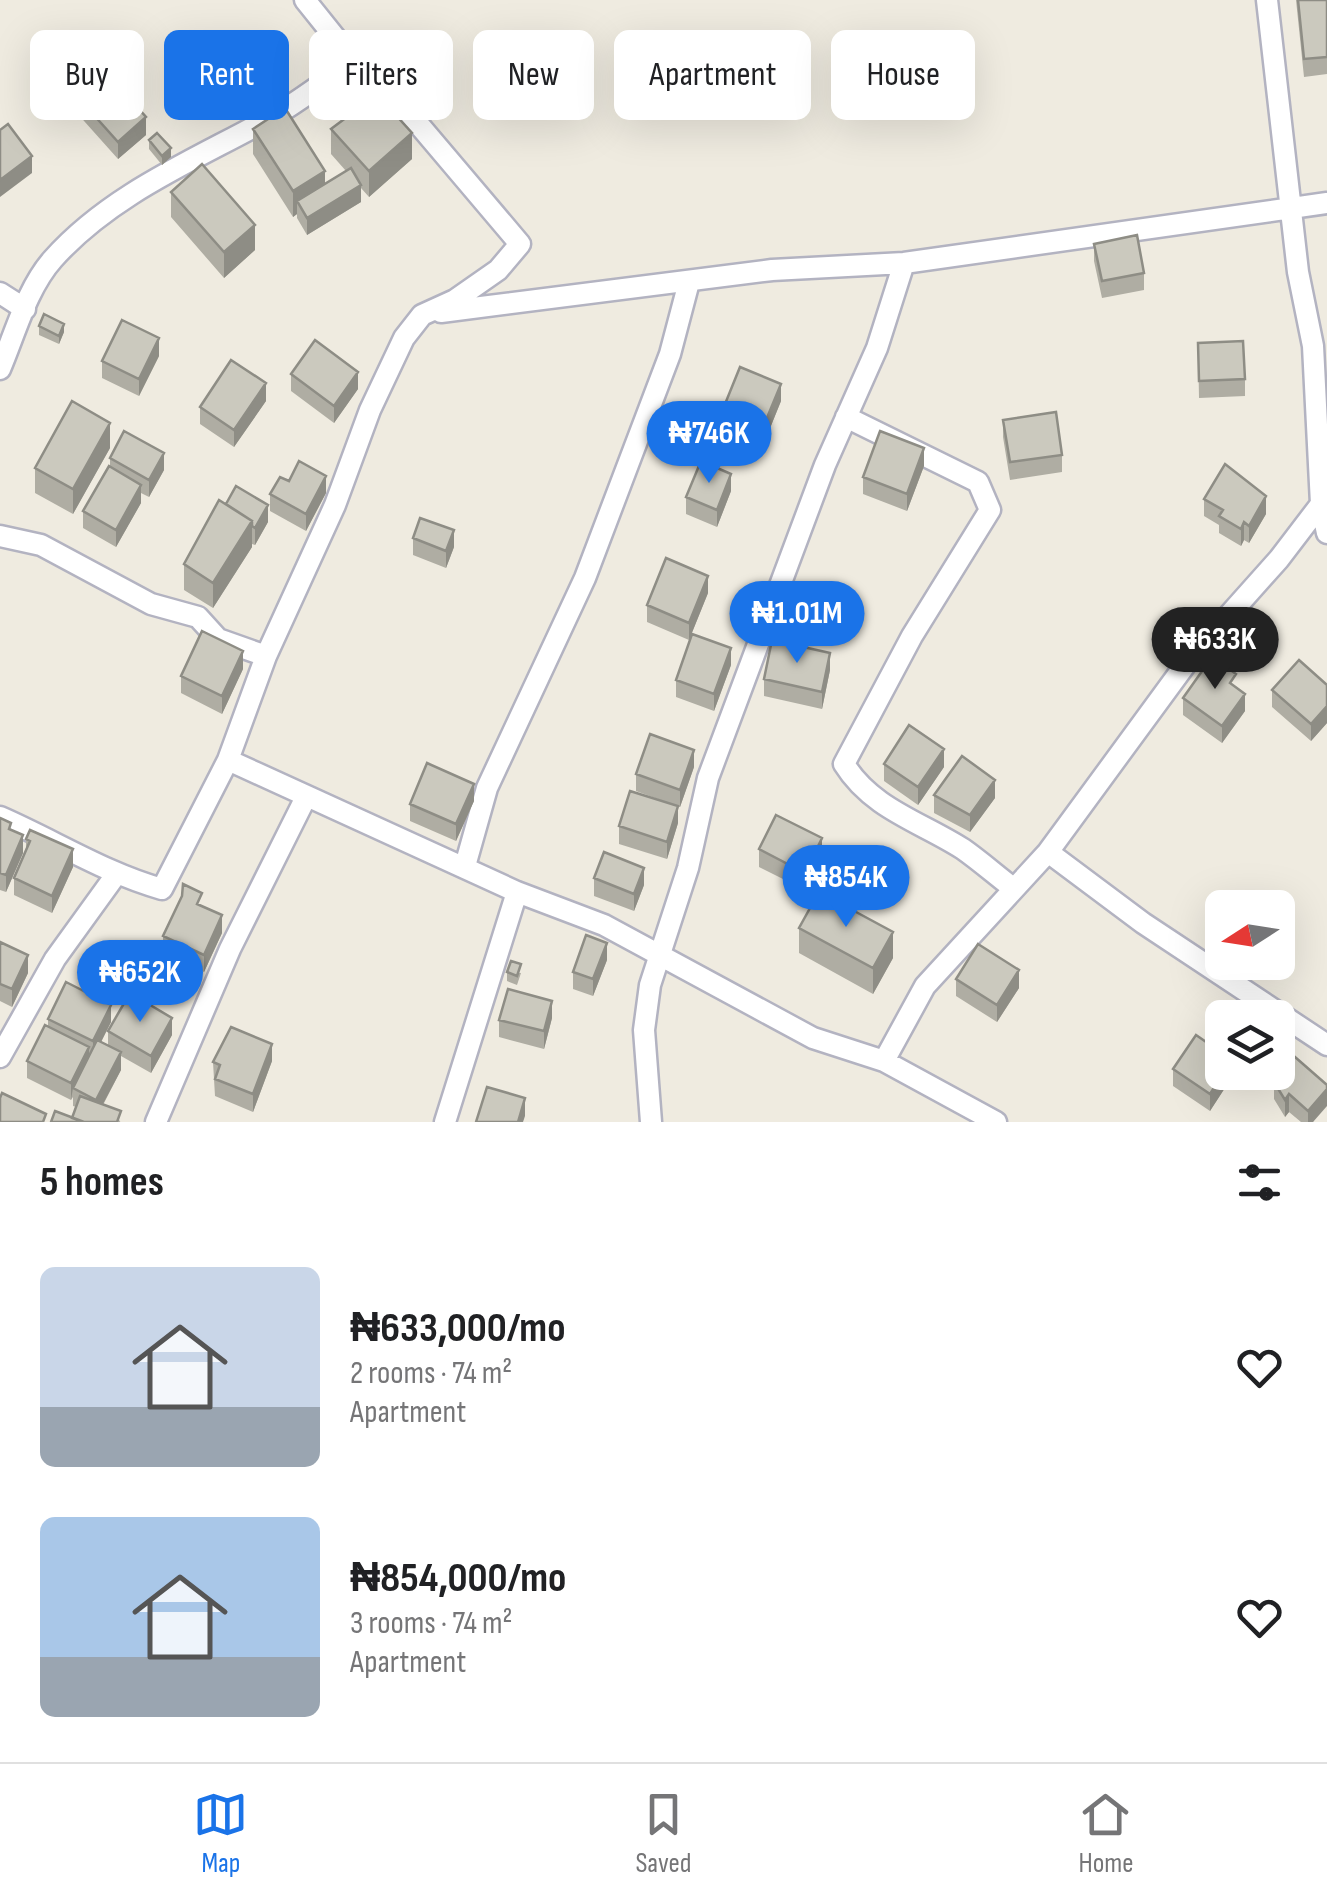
<!DOCTYPE html>
<html lang="en">
<head>
<meta charset="utf-8">
<style>
	body { margin:0; font-family:"Sofia Sans Condensed",sans-serif; background:#f2f2f2; color:#202124; height:100vh; display:flex; flex-direction:column; font-size:38px; white-space:nowrap }
	* { box-sizing:border-box; margin:0 }
	p { font-size:32px; color:#757577 }
	.icon { flex:none; width:55px; height:55px; fill:none; stroke:currentColor; stroke-width:2; stroke-linecap:round; stroke-linejoin:round }
	.map { position:relative; height:1122px; overflow:hidden }
	.sheet { display:flex; flex-direction:column; background:#fff; flex:1 }
	.sheet>* { flex:none }
	.hud { position:absolute; left:30px; top:30px; width:1268px; height:90px; display:flex; gap:20px }
	.needle { width:65px; rotate:258deg }
	.controls { position:absolute; left:1205px; top:890px; display:grid; gap:20px }
	.controls a { display:grid; place-items:center; width:90px; height:90px; border-radius:15px; background:#fff; box-shadow:0 10px 40px #0002; font-size:50px }
	.price { position:absolute; translate:-50% -85px; padding:0 22px; border-radius:35px; background:#1a73e8; color:#fff; font-size:32px; line-height:65px; filter:drop-shadow(0 2px 5px #0008) }
	.price::after { content:''; position:absolute; left:50%; top:60px; width:30px; height:22px; margin-left:-15px; background:inherit; clip-path:polygon(0 0,100% 0,50% 100%) }
	.price.selected { background:#222; color:#fff }
	ul { padding:0; list-style:none }
	li { display:flex; align-items:center; gap:30px; height:250px; padding:0 40px }
	li span { display:grid; place-items:center; flex:none; width:280px; height:200px; border-radius:15px; color:#555 }
	li>.icon { margin-inline-start:auto }
	span .icon { width:120px; height:120px; fill:#fffc; stroke-width:1 }
	li b { font-size:42px }
	h2 { display:flex; justify-content:space-between; align-items:center; height:120px; padding:0 40px; font-size:42px }
	.chip { padding:0 35px; border-radius:15px; background:#fff; box-shadow:0 10px 40px #0002; font-size:35px; line-height:90px }
	.chip.selected { background:#1a73e8; color:#fff }
	.menu { display:flex; justify-content:space-around; align-items:center; height:140px; border-top:2px solid #e0e0e0; background:#fff; font-size:28px; color:#757577 }
	.menu a { display:grid; justify-items:center; gap:5px }
	.menu .selected { color:#1a73e8 }
	.map>svg:first-child { display:block }
	.lines { fill:none; stroke-linecap:round; stroke-linejoin:round }
	.street-casing { stroke:#b3b3c1; stroke-width:25 }
	.street { stroke:#fff; stroke-width:20 }
	.wall { fill:#afada3 }
	.shaded-wall { fill:#8e8d85 }
	.building { fill:#cbc9be; stroke:#8e8d85; stroke-width:2.5 }
</style>
</head>
<body>
<div class="map">
<svg width="1327" height="1122" viewBox="0 0 1327 1122">
	<rect width="100%" height="100%" fill="#efebe0"/>
	<g class="lines">
		<defs>
			<path id="street" d="M 1267,0 L 1298,272 L 1313,346 L 1321,504 L 1327,533
				M 0,293 L 25,309
				M 441,312 L 772,270 L 904,263 L 1327,203
				M 0,369 C 15,334 27,288 53,259 C 110,195 192,161 265,121 C 296,104 325,81 354,61
				M 846,417 L 978,482 L 990,510 L 912,636 L 844,764 C 872,809 921,822 963,849 C 980,861 996,875 1013,888
				M 0,536 L 41,545 L 151,604 L 198,617 L 218,639 L 266,656
				M 228,760 L 517,892 L 604,925 L 813,1038 L 884,1061 L 996,1122
				M 0,817 C 55,841 105,873 162,889 L 228,760 L 266,656 L 335,505 L 370,410 L 404,338 L 422,315 L 455,300 L 498,270 L 520,244 L 409,113 L 354,61 L 305,0
				M 1048,852 L 1143,923 L 1327,1045
				M 465,866 L 487,788 L 585,578 L 670,354 L 689,282
				M 0,1057 L 55,959 L 115,876
				M 884,1061 L 925,986 L 1048,852 L 1188,661 L 1279,559 L 1321,504
				M 156,1122 L 230,949 L 306,797
				M 445,1122 L 517,892
				M 651,1122 L 644,1030 L 650,985 L 688,868 L 708,778 L 825,465 L 877,348 L 904,263"/>
		</defs>
		<use href="#street" class="street-casing"/>
		<use href="#street" class="street"/>
	</g>
	<path class="wall" d="M 1296,0 L 1327,0 L 1327,74 L 1304,77 Z
		M 76,95 L 146,135 L 118,159 L 76,112 Z
		M 365,99 L 412,159 L 369,197 L 361,188 L 361,202 L 307,235 L 297,218 L 297,214 L 293,217 L 253,154 L 253,129 L 325,184 L 346,171 L 331,154 L 331,129 L 365,104 Z
		M 149,140 L 171,157 L 162,165 L 149,149 Z
		M 171,192 L 255,250 L 224,278 L 171,217 Z
		M 1094,244 L 1144,273 L 1144,290 L 1102,298 L 1094,261 Z
		M 39,326 L 64,332 L 59,344 L 39,335 Z
		M 1198,343 L 1245,379 L 1245,396 L 1199,398 Z
		M 159,356 L 139,396 L 102,378 L 102,361 Z
		M 291,374 L 358,389 L 334,423 L 291,391 Z
		M 266,401 L 234,447 L 200,424 L 200,407 Z
		M 781,401 L 764,443 L 723,426 L 723,409 Z
		M 1003,420 L 1062,455 L 1062,472 L 1010,480 L 1003,437 Z
		M 110,448 L 73,514 L 35,493 L 35,468 Z
		M 110,458 L 164,470 L 149,497 L 141,493 L 141,503 L 116,547 L 83,528 L 83,511 L 110,466 Z
		M 924,466 L 907,511 L 863,494 L 863,477 Z
		M 289,481 L 326,493 L 306,531 L 270,511 L 270,494 Z
		M 731,491 L 717,527 L 686,514 L 686,497 Z
		M 1204,499 L 1266,514 L 1249,543 L 1244,540 L 1241,546 L 1219,533 L 1219,525 L 1204,516 Z
		M 226,504 L 268,522 L 255,545 L 252,544 L 252,547 L 213,608 L 184,590 L 184,564 Z
		M 413,538 L 454,547 L 446,568 L 413,555 Z
		M 708,593 L 689,640 L 647,622 L 647,605 Z
		M 731,665 L 714,711 L 676,697 L 676,680 Z
		M 243,669 L 222,714 L 181,693 L 181,676 Z
		M 830,670 L 822,709 L 764,696 L 764,679 Z
		M 1327,685 L 1327,723 L 1311,741 L 1272,707 L 1272,690 Z
		M 1183,698 L 1245,711 L 1222,743 L 1183,715 Z
		M 884,764 L 944,767 L 918,805 L 884,781 Z
		M 694,767 L 680,807 L 678,807 L 678,823 L 667,859 L 619,844 L 619,826 L 666,802 L 636,791 L 636,774 Z
		M 934,795 L 995,798 L 970,832 L 934,813 Z
		M 474,801 L 456,841 L 410,821 L 410,804 Z
		M 0,818 L 11,830 L 23,853 L 6,892 L 0,890 Z
		M 26,839 L 73,867 L 52,913 L 14,895 L 14,878 L 26,851 Z
		M 759,849 L 822,855 L 805,890 L 759,867 Z
		M 594,878 L 644,885 L 634,911 L 594,896 Z
		M 202,906 L 222,933 L 204,972 L 163,953 L 163,936 Z
		M 799,928 L 893,958 L 873,994 L 799,953 Z
		M 0,942 L 28,973 L 12,1007 L 0,1001 Z
		M 607,960 L 593,996 L 573,989 L 573,972 Z
		M 507,972 L 521,973 L 517,985 L 507,981 Z
		M 956,979 L 1019,988 L 997,1022 L 956,996 Z
		M 552,1018 L 544,1049 L 499,1037 L 499,1020 Z
		M 48,1019 L 111,1022 L 101,1042 L 108,1046 L 108,1031 L 172,1035 L 151,1073 L 121,1056 L 121,1070 L 103,1105 L 121,1122 L 72,1118 L 76,1107 L 73,1106 L 73,1097 L 71,1100 L 27,1078 L 27,1061 L 48,1027 Z
		M 272,1061 L 253,1112 L 215,1096 L 213,1062 Z
		M 1173,1069 L 1232,1072 L 1232,1077 L 1210,1111 L 1173,1086 Z
		M 1274,1082 L 1327,1085 L 1313,1122 L 1301,1122 L 1289,1112 L 1285,1117 L 1274,1099 Z"/>
	<path class="shaded-wall" d="M 146,117 L 146,135 L 118,159 L 118,142 Z
		M 412,133 L 412,159 L 369,197 L 369,171 Z
		M 171,148 L 171,157 L 162,165 L 162,156 Z
		M 32,156 L 32,173 L 0,197 L 0,180 Z
		M 325,171 L 325,196 L 297,201 L 297,214 L 293,217 L 293,191 Z
		M 361,185 L 361,202 L 307,235 L 307,218 Z
		M 255,225 L 255,250 L 224,278 L 224,252 Z
		M 64,324 L 64,332 L 59,344 L 59,336 Z
		M 159,338 L 159,356 L 139,396 L 139,379 Z
		M 358,372 L 358,389 L 334,423 L 334,406 Z
		M 266,383 L 266,401 L 234,447 L 234,430 Z
		M 781,384 L 781,401 L 764,443 L 764,425 Z
		M 110,423 L 110,448 L 73,514 L 73,489 Z
		M 924,448 L 924,466 L 907,511 L 907,494 Z
		M 164,453 L 164,470 L 149,497 L 149,480 Z
		M 731,474 L 731,491 L 717,527 L 717,510 Z
		M 326,476 L 326,493 L 306,531 L 306,514 Z
		M 141,485 L 141,503 L 116,547 L 116,530 Z
		M 1266,496 L 1266,514 L 1249,543 L 1249,526 Z
		M 268,505 L 268,522 L 255,545 L 255,528 Z
		M 252,521 L 252,547 L 213,608 L 213,583 Z
		M 1244,522 L 1244,540 L 1241,546 L 1241,529 Z
		M 454,530 L 454,547 L 446,568 L 446,551 Z
		M 708,576 L 708,593 L 689,640 L 689,623 Z
		M 731,648 L 731,665 L 714,711 L 714,694 Z
		M 243,651 L 243,669 L 222,714 L 222,696 Z
		M 830,653 L 830,670 L 822,709 L 822,692 Z
		M 1245,694 L 1245,711 L 1222,743 L 1222,726 Z
		M 1327,706 L 1327,723 L 1311,741 L 1311,724 Z
		M 944,749 L 944,767 L 918,805 L 918,787 Z
		M 694,750 L 694,767 L 680,807 L 680,790 Z
		M 995,780 L 995,798 L 970,832 L 970,815 Z
		M 474,784 L 474,801 L 456,841 L 456,824 Z
		M 678,806 L 678,823 L 667,859 L 667,842 Z
		M 23,835 L 23,853 L 6,892 L 6,875 Z
		M 822,838 L 822,855 L 805,890 L 805,873 Z
		M 73,849 L 73,867 L 52,913 L 52,896 Z
		M 644,868 L 644,885 L 634,911 L 634,894 Z
		M 222,915 L 222,933 L 204,972 L 204,955 Z
		M 893,932 L 893,958 L 873,994 L 873,968 Z
		M 607,943 L 607,960 L 593,996 L 593,979 Z
		M 28,955 L 28,973 L 12,1007 L 12,989 Z
		M 1019,970 L 1019,988 L 997,1022 L 997,1005 Z
		M 552,1001 L 552,1018 L 544,1049 L 544,1031 Z
		M 111,1005 L 111,1022 L 93,1058 L 93,1041 Z
		M 172,1018 L 172,1035 L 151,1073 L 151,1056 Z
		M 272,1044 L 272,1061 L 253,1112 L 253,1094 Z
		M 89,1047 L 89,1064 L 73,1088 L 71,1100 L 71,1083 Z
		M 121,1052 L 121,1070 L 96,1117 L 96,1100 Z
		M 1224,1072 L 1232,1072 L 1232,1077 L 1210,1111 L 1210,1094 Z
		M 1327,1089 L 1327,1106 L 1313,1122 L 1308,1122 L 1308,1111 Z
		M 1289,1094 L 1289,1112 L 1285,1117 L 1285,1100 Z
		M 525,1098 L 525,1116 L 523,1122 L 518,1122 Z"/>
	<path class="building" d="M 1298,0 L 1327,0 L 1327,57 L 1304,59 Z
		M 104,70 L 146,117 L 118,142 L 76,95 Z
		M 374,91 L 412,133 L 369,171 L 331,129 L 367,102 L 365,99 Z
		M 285,108 L 325,171 L 293,191 L 253,129 Z
		M 8,124 L 32,156 L 0,180 L 0,130 Z
		M 157,133 L 171,148 L 162,156 L 149,140 Z
		M 202,164 L 255,225 L 224,252 L 171,192 Z
		M 351,168 L 361,185 L 307,218 L 297,201 Z
		M 1137,235 L 1144,273 L 1102,281 L 1094,244 Z
		M 44,314 L 64,324 L 59,336 L 39,326 Z
		M 122,320 L 159,338 L 139,379 L 102,361 Z
		M 315,340 L 358,372 L 334,406 L 291,374 Z
		M 1243,341 L 1245,379 L 1199,381 L 1198,343 Z
		M 231,360 L 266,383 L 234,430 L 200,407 Z
		M 740,367 L 781,384 L 764,425 L 723,409 Z
		M 72,401 L 110,423 L 73,489 L 35,468 Z
		M 1056,412 L 1062,455 L 1010,462 L 1003,420 Z
		M 124,431 L 164,453 L 149,480 L 110,458 Z
		M 880,431 L 924,448 L 907,494 L 863,477 Z
		M 299,461 L 326,476 L 306,514 L 270,494 L 280,477 L 289,481 Z
		M 701,461 L 731,474 L 717,510 L 686,497 Z
		M 1225,464 L 1266,496 L 1249,526 L 1244,522 L 1241,529 L 1219,516 L 1223,510 L 1204,499 Z
		M 109,466 L 141,485 L 116,530 L 83,511 Z
		M 236,486 L 268,505 L 255,528 L 252,526 L 252,521 L 226,504 Z
		M 219,500 L 252,521 L 213,583 L 184,564 Z
		M 420,518 L 454,530 L 446,551 L 413,538 Z
		M 666,558 L 708,576 L 689,623 L 647,605 Z
		M 202,631 L 243,651 L 222,696 L 181,676 Z
		M 692,634 L 731,648 L 714,694 L 676,680 Z
		M 772,640 L 830,653 L 822,692 L 764,679 Z
		M 1212,657 L 1236,674 L 1230,683 L 1245,694 L 1222,726 L 1183,698 Z
		M 1299,660 L 1327,685 L 1327,706 L 1311,724 L 1272,690 Z
		M 909,725 L 944,749 L 918,787 L 884,764 Z
		M 650,734 L 694,750 L 680,790 L 636,774 Z
		M 962,756 L 995,780 L 970,815 L 934,795 Z
		M 427,763 L 474,784 L 456,824 L 410,804 Z
		M 630,791 L 678,806 L 667,842 L 619,826 Z
		M 776,815 L 822,838 L 805,873 L 759,849 Z
		M 0,818 L 11,823 L 9,829 L 23,835 L 6,875 L 0,873 Z
		M 30,830 L 73,849 L 52,896 L 14,878 L 30,841 L 26,839 Z
		M 604,852 L 644,868 L 634,894 L 594,878 Z
		M 183,884 L 202,893 L 197,904 L 222,915 L 204,955 L 163,936 L 182,896 Z
		M 819,892 L 893,932 L 873,968 L 799,928 Z
		M 586,935 L 607,943 L 593,979 L 573,972 Z
		M 0,942 L 28,955 L 12,989 L 0,984 Z
		M 978,944 L 1019,970 L 997,1005 L 956,979 Z
		M 511,961 L 521,964 L 517,976 L 507,972 Z
		M 66,982 L 111,1005 L 93,1041 L 48,1019 Z
		M 508,989 L 552,1001 L 544,1031 L 499,1020 Z
		M 130,993 L 172,1018 L 151,1056 L 108,1031 Z
		M 45,1025 L 89,1047 L 71,1083 L 27,1061 Z
		M 231,1027 L 272,1044 L 253,1094 L 215,1079 L 220,1065 L 213,1062 Z
		M 1196,1035 L 1222,1053 L 1222,1072 L 1224,1072 L 1210,1094 L 1173,1069 Z
		M 97,1040 L 121,1052 L 96,1100 L 73,1088 Z
		M 1295,1057 L 1327,1085 L 1327,1089 L 1308,1111 L 1289,1094 L 1285,1100 L 1274,1082 Z
		M 487,1087 L 525,1098 L 518,1122 L 476,1122 Z
		M 2,1093 L 46,1114 L 43,1122 L 0,1122 L 0,1098 Z
		M 80,1096 L 121,1111 L 117,1122 L 84,1122 L 72,1118 Z
		M 55,1111 L 84,1122 L 51,1122 Z"/>
</svg>
<div class="controls">
<a><svg class="needle" viewBox="-14 -14 28 28"><path d="M0-13l5 13h-10z" fill="#e53935"/><path d="M0 13l5-13h-10z" fill="#757577"/></svg></a>
<a><svg class="icon" aria-label="layers" viewBox="0 0 24 24"><path d="M12 4l9 5-9 5-9-5zM3 14l9 5 9-5"/></svg></a>
</div>
<b class="price" style="left:709px;top:486px">₦746K</b>
<b class="price" style="left:797px;top:666px">₦1.01M</b>
<b class="price selected" style="left:1215px;top:692px">₦633K</b>
<b class="price" style="left:846px;top:930px">₦854K</b>
<b class="price" style="left:140px;top:1025px">₦652K</b>
<div class="hud">
<a class="chip">Buy</a>
<a class="chip selected">Rent</a>
<a class="chip">Filters</a>
<a class="chip">New</a>
<a class="chip">Apartment</a>
<a class="chip">House</a>
</div>
</div>
<section class="sheet">
<h2>5 homes<svg class="icon" aria-label="filters" viewBox="0 0 24 24"><path d="M4 7h16M4 17h16"/><circle cx="9" cy="7" r="2"/><circle cx="15" cy="17" r="2"/></svg></h2>
<ul>
<li><span style="background:linear-gradient(#c9d6e8 70%,#9aa5b1 0)"><svg class="icon" aria-label="home" viewBox="0 0 24 24"><path d="M3 11l9-7 9 7M6 9v11h12V9"/></svg></span><div><b>₦633,000/mo</b><p>2 rooms · 74 m²</p><p>Apartment</p></div><svg class="icon" aria-label="heart" viewBox="0 0 24 24"><path d="M12 20l-8-8c-3-5 5-10 8-4 3-6 11-1 8 4z"/></svg></li>
<li><span style="background:linear-gradient(#a9c7e8 70%,#9aa5b1 0)"><svg class="icon" aria-label="home" viewBox="0 0 24 24"><path d="M3 11l9-7 9 7M6 9v11h12V9"/></svg></span><div><b>₦854,000/mo</b><p>3 rooms · 74 m²</p><p>Apartment</p></div><svg class="icon" aria-label="heart" viewBox="0 0 24 24"><path d="M12 20l-8-8c-3-5 5-10 8-4 3-6 11-1 8 4z"/></svg></li>
</ul>
</section>
<nav class="menu">
<a class="selected"><svg class="icon" aria-label="map" viewBox="0 0 24 24"><path d="M3 6l6-2 6 2 6-2v14l-6 2-6-2-6 2zM9 4v14M15 6v14"/></svg>Map</a>
<a><svg class="icon" aria-label="saved" viewBox="0 0 24 24"><path d="M7 4h10v16l-5-4-5 4z"/></svg>Saved</a>
<a><svg class="icon" aria-label="home" viewBox="0 0 24 24"><path d="M3 11l9-7 9 7M6 9v11h12V9"/></svg>Home</a>
</nav>
</body>
</html>
